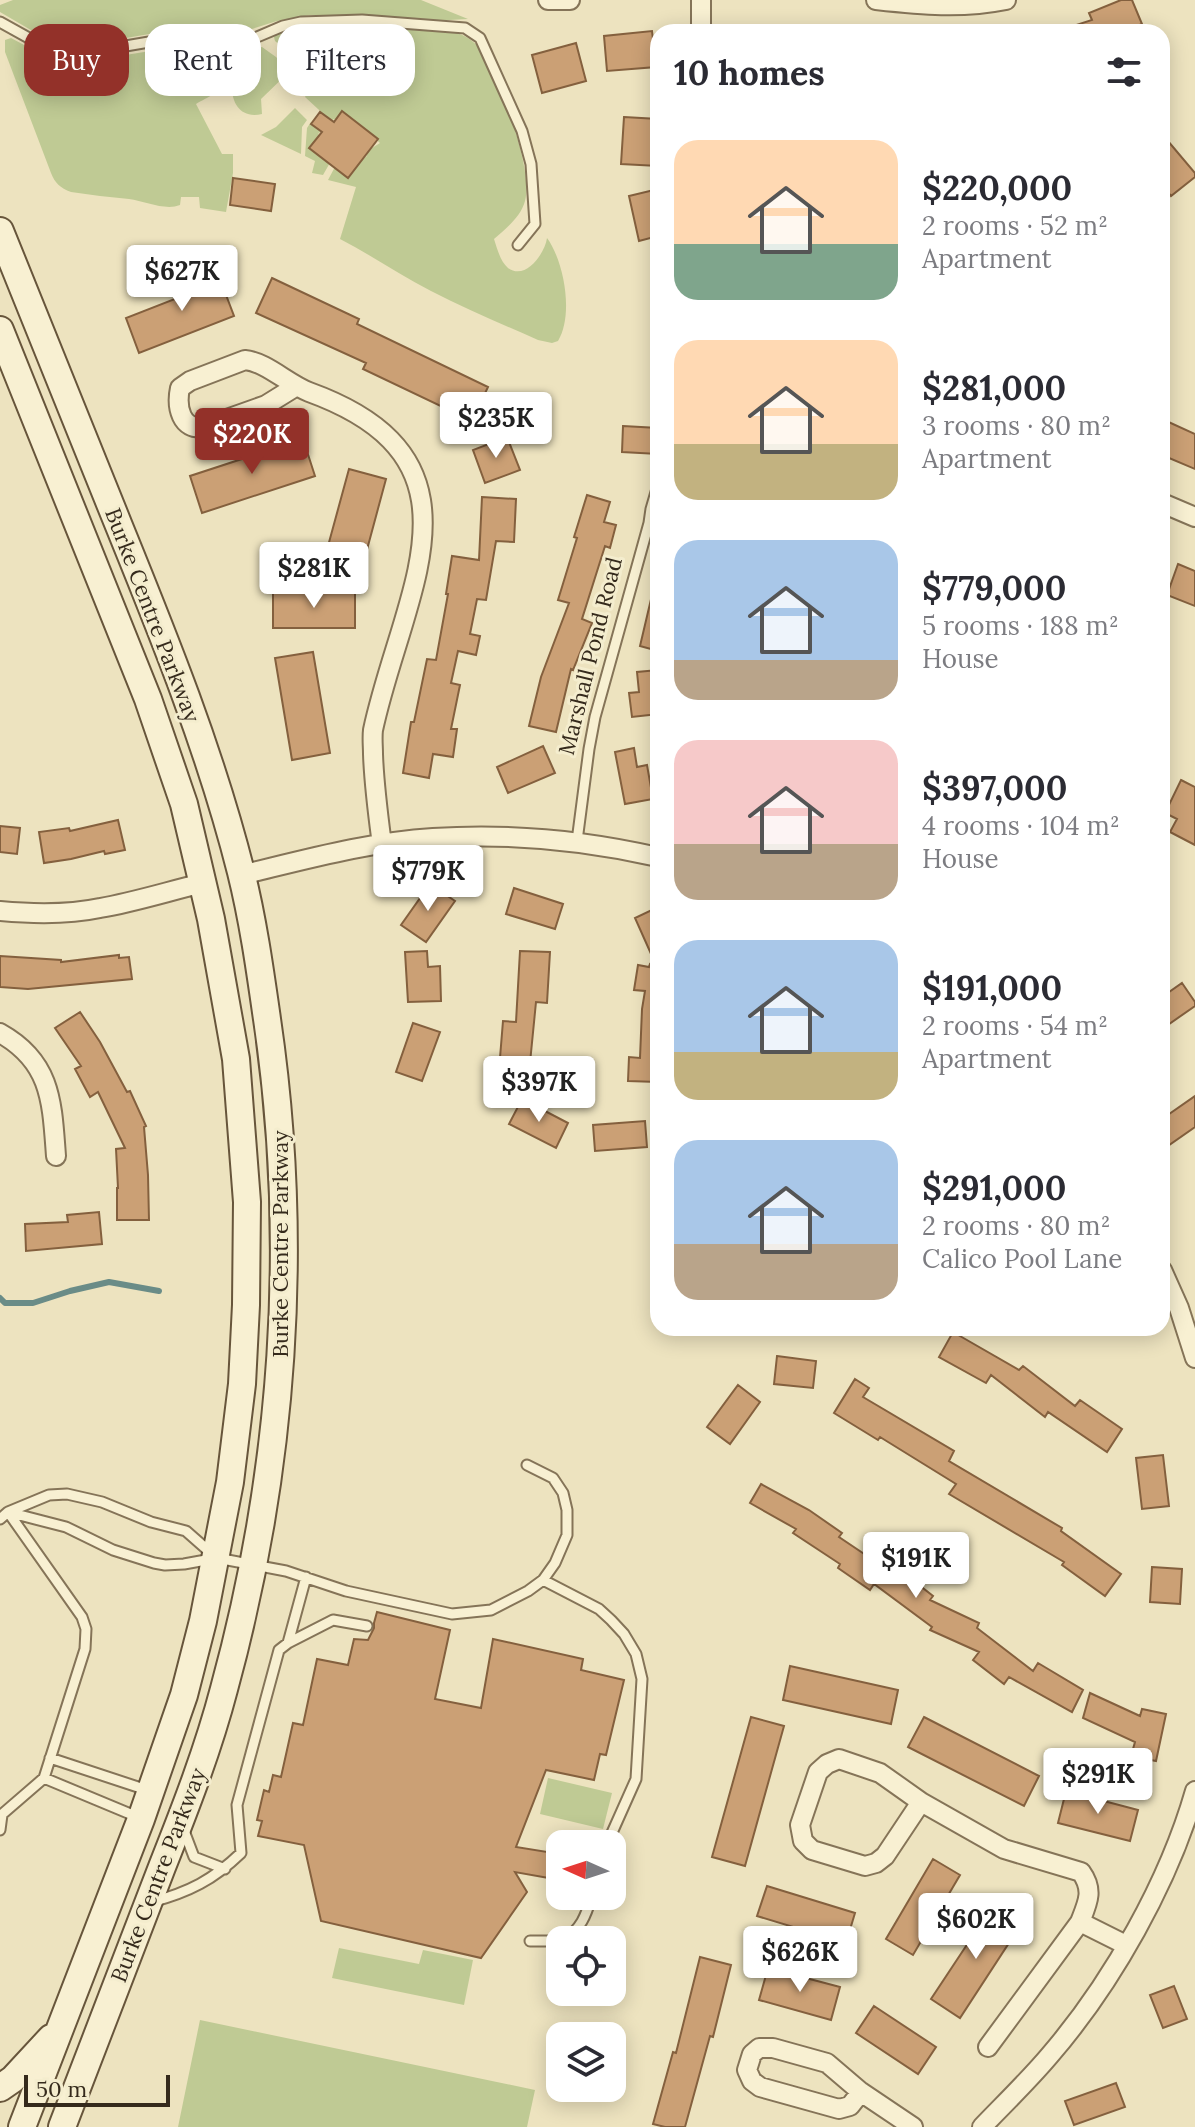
<!DOCTYPE html>
<html lang="en">
<head>
<meta charset="utf-8">
<style>
	body { margin:0; font-family:Lora,serif; background:#f7f7f7; color:#2b2b33; height:100vh; display:flex; flex-direction:column; font-size:30px; white-space:nowrap }
	* { box-sizing:border-box; margin:0 }
	p { font-size:26px; color:#7c7c81 }
	.icon { flex:none; width:44px; height:44px; fill:none; stroke:currentColor; stroke-width:2; stroke-linecap:round; stroke-linejoin:round }
	.map { position:relative; flex:1; overflow:hidden }
	.side { position:absolute; left:650px; top:24px; width:520px; height:1312px; display:flex; flex-direction:column; background:#fff; border-radius:24px; box-shadow:0 4px 20px #0003 }
	.side>* { flex:none }
	.hud { position:absolute; left:24px; top:24px; width:506px; height:72px; display:flex; gap:16px }
	.needle { width:52px; rotate:273deg }
	.buttons { position:absolute; left:546px; top:1830px; display:grid; gap:16px }
	.buttons a { display:grid; place-items:center; width:80px; height:80px; border-radius:16px; background:#fff; box-shadow:0 4px 20px #0003; font-size:40px }
	.scale { position:absolute; left:24px; bottom:20px; width:146px; box-sizing:border-box; padding-left:8px; border:4px solid #352a1c; border-top:0; font-size:22px; line-height:28px; white-space:nowrap; color:#352a1c; -webkit-text-stroke:6px #f4edce; paint-order:stroke }
	.price { position:absolute; translate:-50% -68px; padding:0 18px; border-radius:8px; background:#fff; color:#222; font-size:26px; line-height:52px; filter:drop-shadow(0 2px 4px #0008) }
	.price::after { content:''; position:absolute; left:50%; top:48px; width:24px; height:18px; margin-left:-12px; background:inherit; clip-path:polygon(0 0,100% 0,50% 100%) }
	.price.current { background:#933129; color:#fff }
	ul { padding:0; list-style:none }
	li { display:flex; align-items:center; gap:24px; height:200px; padding:0 24px }
	li span { display:grid; place-items:center; flex:none; width:224px; height:160px; border-radius:24px; color:#555 }
	li>.icon { margin-inline-start:auto }
	span .icon { width:96px; height:96px; fill:#fffc; stroke-width:1 }
	li b { font-size:34px }
	h2 { display:flex; justify-content:space-between; align-items:center; height:96px; padding:0 24px; font-size:34px }
	.chip { padding:0 28px; border-radius:24px; background:#fff; box-shadow:0 4px 20px #0003; font-size:28px; line-height:72px }
	.chip.current { background:#933129; color:#fff }
	.map>svg:first-child { display:block }
	.green { fill:#bfca94 }
	.lines { fill:none; stroke-linecap:round; stroke-linejoin:round }
	.stream { stroke:#6a8c87; stroke-width:6 }
	.building { fill:#cba075; stroke:#84603e; stroke-width:2 }
	.service-casing { stroke:#857458; stroke-width:13 }
	.minor-casing { stroke:#857458; stroke-width:22 }
	.secondary-casing { stroke:#67553b; stroke-width:30 }
	.service { stroke:#f8f0d2; stroke-width:9 }
	.minor { stroke:#f8f0d2; stroke-width:18 }
	.secondary { stroke:#f8f0d2; stroke-width:26 }
	.labels { text-anchor:middle; stroke-width:6; stroke-linejoin:round; paint-order:stroke }
	.street-label { font-size:22px; fill:#352a1c; stroke:#f4edce }
</style>
</head>
<body>
<div class="map">
<svg width="1195" height="2127" viewBox="0 0 1195 2127">
	<rect width="100%" height="100%" fill="#ede3bf"/>
	<path class="green" d="M 13,0 L 421,0 L 468,19 L 431,21 L 355,15 L 310,15 L 277,21 L 239,33 L 161,32 L 91,44 L 65,43 L 50,39 L 36,33 L 0,12 L 0,5 Z
		M 353,26 L 374,26 L 452,32 C 462,34 471,38 478,47 C 498,75 534,168 525,201 C 521,217 505,229 494,239 C 497,248 500,261 508,268 C 526,281 545,253 547,238 C 564,261 574,315 558,341 L 552,343 L 538,340 C 502,324 466,309 431,291 C 400,275 371,255 340,239 L 356,187 L 328,180 L 336,165 L 360,161 L 367,156 L 364,153 L 380,143 L 357,122 L 336,121 L 334,119 L 331,121 L 305,97 C 312,87 311,78 314,67 C 318,48 335,31 353,26 Z
		M 296,28 L 307,28 L 313,32 L 312,38 L 300,60 L 296,59 L 275,41 L 274,37 L 277,33 Z
		M 11,38 C 31,49 51,60 75,61 C 103,63 198,35 215,55 C 220,61 218,71 218,79 C 218,96 209,96 196,104 L 222,154 L 233,154 L 233,173 L 226,212 L 200,208 L 199,197 L 181,197 L 180,205 C 165,211 145,201 129,199 C 110,197 90,195 71,192 C 60,188 55,183 51,173 L 5,52 L 5,40 Z
		M 262,47 L 276,57 L 290,71 L 261,99 L 262,114 C 219,124 225,50 262,47 Z
		M 295,108 L 307,120 L 302,127 L 301,154 L 261,135 L 276,127 Z
		M 311,122 L 321,131 L 318,134 L 322,137 L 331,161 L 323,175 L 312,173 L 315,161 L 305,156 L 307,128 Z
		M 548,1778 L 612,1793 L 603,1829 L 540,1814 Z
		M 339,1948 L 419,1964 L 423,1950 L 473,1960 L 464,2005 L 332,1978 Z
		M 200,2020 L 535,2090 L 527,2127 L 178,2127 Z"/>
	<g class="lines">
		<path class="stream" d="M 0,1298 L 5,1303 L 33,1303 L 70,1291 L 109,1282 L 159,1291"/>
	</g>
	<path class="building" d="M 1121,0 L 1132,0 L 1142,24 L 1122,32 L 1064,32 L 1064,29 L 1092,20 L 1089,13 Z
		M 652,31 L 656,67 L 607,71 L 604,36 Z
		M 576,43 L 586,81 L 542,93 L 532,55 Z
		M 342,111 L 378,139 L 348,178 L 309,148 L 322,132 L 311,124 L 320,112 L 334,122 Z
		M 624,117 L 658,119 L 658,166 L 621,164 Z
		M 1162,134 L 1195,173 L 1195,177 L 1171,196 L 1162,185 Z
		M 233,178 L 275,184 L 271,211 L 230,205 Z
		M 658,189 L 658,236 L 639,241 L 629,196 Z
		M 215,266 L 234,316 L 139,353 L 126,318 L 198,290 L 192,275 Z
		M 272,278 L 359,319 L 357,324 L 488,387 L 472,421 L 363,369 L 366,363 L 256,313 Z
		M 1162,419 L 1195,434 L 1195,469 L 1162,455 Z
		M 623,426 L 658,428 L 658,454 L 622,452 Z
		M 507,437 L 520,470 L 485,483 L 473,450 Z
		M 303,439 L 315,476 L 202,513 L 190,476 Z
		M 349,469 L 386,479 L 365,557 L 328,546 Z
		M 587,495 L 610,502 L 604,522 L 616,525 L 610,548 L 605,546 L 582,619 L 592,623 L 573,670 L 571,669 L 556,732 L 529,726 L 541,677 L 569,603 L 558,600 L 577,538 L 574,537 Z
		M 482,497 L 516,499 L 514,542 L 496,541 L 486,600 L 477,599 L 470,634 L 480,636 L 476,655 L 458,651 L 451,683 L 460,685 L 451,729 L 457,729 L 453,757 L 433,754 L 429,778 L 403,773 L 411,722 L 414,722 L 427,659 L 436,660 L 448,594 L 446,594 L 452,556 L 479,560 Z
		M 1178,564 L 1195,571 L 1195,606 L 1167,595 Z
		M 273,591 L 355,591 L 355,628 L 273,628 Z
		M 652,595 L 658,595 L 658,651 L 640,646 Z
		M 313,652 L 330,753 L 292,760 L 275,658 Z
		M 658,670 L 658,714 L 632,717 L 629,693 L 639,692 L 637,672 Z
		M 543,746 L 555,773 L 508,793 L 497,767 Z
		M 634,748 L 637,767 L 647,765 L 653,799 L 625,804 L 615,752 Z
		M 1181,780 L 1195,787 L 1195,845 L 1170,832 L 1177,819 L 1165,813 Z
		M 118,820 L 125,850 L 105,854 L 104,851 L 71,859 L 44,863 L 39,832 L 69,828 L 70,831 Z
		M 0,826 L 20,828 L 17,854 L 0,852 Z
		M 430,884 L 455,901 L 426,942 L 401,925 Z
		M 514,888 L 563,904 L 555,929 L 506,914 Z
		M 658,907 L 658,1082 L 628,1081 L 629,1057 L 640,1058 L 642,1009 L 645,991 L 634,990 L 638,965 L 649,967 L 650,964 L 656,965 L 635,918 Z
		M 427,951 L 428,967 L 440,966 L 441,1001 L 408,1002 L 405,952 Z
		M 520,951 L 550,952 L 547,1003 L 536,1002 L 529,1073 L 499,1070 L 503,1021 L 516,1022 Z
		M 119,955 L 119,958 L 129,957 L 132,979 L 28,989 L 0,987 L 0,956 L 61,960 L 61,962 Z
		M 1182,983 L 1195,1002 L 1195,1006 L 1162,1029 L 1162,997 Z
		M 80,1012 L 100,1042 L 127,1092 L 130,1091 L 146,1126 L 144,1127 L 148,1175 L 149,1220 L 117,1220 L 117,1188 L 118,1188 L 116,1149 L 125,1148 L 98,1092 L 90,1097 L 75,1069 L 81,1066 L 55,1028 Z
		M 413,1023 L 440,1032 L 422,1081 L 396,1072 Z
		M 1195,1096 L 1195,1127 L 1162,1150 L 1162,1119 Z
		M 522,1099 L 568,1123 L 556,1148 L 509,1124 Z
		M 645,1121 L 647,1147 L 595,1151 L 593,1125 Z
		M 99,1212 L 102,1244 L 26,1251 L 25,1224 L 68,1222 L 67,1215 Z
		M 953,1332 L 1019,1370 L 1023,1366 L 1075,1406 L 1080,1400 L 1122,1429 L 1107,1452 L 1048,1412 L 1045,1417 L 991,1375 L 986,1383 L 939,1357 Z
		M 777,1356 L 816,1361 L 813,1388 L 774,1384 Z
		M 855,1379 L 869,1388 L 863,1397 L 954,1451 L 949,1461 L 1062,1528 L 1061,1531 L 1121,1574 L 1105,1596 L 1062,1565 L 1064,1562 L 949,1494 L 956,1484 L 880,1437 L 878,1440 L 834,1413 Z
		M 738,1385 L 760,1402 L 730,1444 L 707,1427 Z
		M 1163,1455 L 1169,1506 L 1142,1509 L 1136,1458 Z
		M 761,1484 L 809,1510 L 842,1533 L 839,1537 L 897,1576 L 901,1571 L 933,1596 L 930,1600 L 979,1623 L 977,1628 L 1033,1671 L 1038,1663 L 1083,1690 L 1072,1712 L 1009,1677 L 1004,1684 L 973,1660 L 979,1652 L 930,1630 L 932,1627 L 874,1584 L 870,1590 L 838,1568 L 840,1564 L 793,1533 L 796,1529 L 750,1503 Z
		M 1152,1567 L 1182,1569 L 1180,1604 L 1150,1602 Z
		M 377,1612 L 450,1630 L 435,1699 L 481,1708 L 493,1639 L 583,1659 L 581,1670 L 624,1680 L 606,1755 L 600,1754 L 594,1780 L 546,1770 L 516,1847 L 560,1854 L 560,1880 L 515,1872 L 527,1892 L 481,1958 L 321,1921 L 304,1845 L 258,1836 L 262,1821 L 257,1820 L 264,1790 L 269,1792 L 273,1775 L 281,1777 L 293,1723 L 303,1725 L 317,1659 L 348,1665 L 354,1639 L 368,1640 L 374,1628 L 374,1623 Z
		M 790,1666 L 898,1690 L 891,1724 L 783,1700 Z
		M 1090,1693 L 1140,1716 L 1142,1709 L 1166,1714 L 1156,1761 L 1131,1756 L 1135,1742 L 1083,1718 Z
		M 751,1717 L 784,1726 L 745,1866 L 712,1857 Z
		M 924,1717 L 1039,1776 L 1024,1806 L 908,1747 Z
		M 1066,1791 L 1138,1810 L 1130,1841 L 1058,1823 Z
		M 933,1859 L 960,1875 L 913,1955 L 886,1939 Z
		M 767,1886 L 855,1913 L 846,1943 L 757,1916 Z
		M 986,1904 L 1020,1926 L 960,2018 L 931,1999 L 980,1925 L 974,1922 Z
		M 700,1957 L 731,1965 L 713,2037 L 710,2036 L 685,2127 L 665,2127 L 653,2124 L 673,2052 L 676,2053 Z
		M 768,1968 L 840,1987 L 831,2020 L 759,2000 Z
		M 1174,1986 L 1187,2019 L 1163,2028 L 1150,1995 Z
		M 874,2006 L 936,2047 L 918,2074 L 856,2033 Z
		M 1116,2083 L 1125,2107 L 1074,2125 L 1065,2101 Z"/>
	<g class="lines">
		<defs>
			<path id="service" d="M 0,22 L 36,42 L 57,51 L 79,54 L 149,42 L 171,40 L 226,43 L 250,40 L 283,26 L 301,22 L 362,20 L 465,28 L 480,38 L 522,131 L 531,164 L 535,224 L 518,245
				M 577,841 L 589,749 L 595,717 L 649,523 L 651,509 L 658,485
				M 8,1512 L 66,1527 L 113,1550 L 154,1563 L 165,1565 L 184,1564 L 217,1558 L 286,1571 L 346,1591 L 452,1614 L 491,1610 L 528,1591 L 543,1580 L 555,1563 L 567,1535 L 567,1510 L 563,1493 L 553,1478 L 527,1465
				M 8,1512 L 49,1495 L 67,1494 L 102,1502 L 151,1522 L 186,1531 L 211,1553
				M 0,1519 L 8,1512 L 82,1617 L 86,1629 L 85,1649 L 44,1778 L 0,1816
				M 543,1580 L 599,1609 L 611,1620 L 624,1634 L 636,1654 L 642,1679 L 636,1779 L 607,1844
				M 288,1643 L 333,1620 L 367,1626
				M 50,1758 L 147,1790
				M 44,1778 L 140,1818
				M 183,1828 L 194,1857 L 225,1869
				M 0,1830 L 2,1815
				M 152,1902 C 189,1892 213,1880 241,1853 L 237,1805 L 279,1650 L 288,1643 L 306,1577
				M 563,1940 C 581,1930 586,1915 592,1896
				M 530,1941 L 560,1941"/>
			<path id="minor" d="M 548,0 L 570,0
				M 876,0 C 922,5 961,9 1006,0
				M 701,32 L 701,0
				M 295,387 L 266,405 L 204,427 C 181,431 176,407 180,388 L 190,381 L 245,360 C 266,362 288,384 309,392 C 497,460 402,593 373,730 C 372,738 373,746 373,754 C 374,785 378,814 382,845
				M 1162,503 L 1195,517
				M 241,875 C 304,860 368,842 433,838 C 509,833 584,840 658,857
				M 0,911 C 33,914 67,915 100,908 C 135,902 169,891 203,883
				M 0,1033 C 52,1062 52,1103 56,1156
				M 1162,1270 L 1179,1308 L 1195,1358
				M 921,1802 L 880,1773 L 839,1759 L 827,1764 L 818,1772 L 800,1825 L 803,1841 L 812,1850 L 865,1866 L 876,1863 L 885,1856 L 921,1802 L 1004,1849 L 1081,1872 C 1094,1890 1088,1902 1080,1922 L 1126,1945
				M 988,2047 L 1080,1922
				M 861,2092 L 850,2106 L 839,2109 L 760,2087 L 752,2081 L 747,2070 L 752,2054 L 759,2048 L 773,2048 L 827,2063 L 861,2092 L 913,2127
				M 982,2127 C 1005,2103 1029,2080 1050,2055 C 1112,1983 1169,1882 1195,1791"/>
			<path id="secondary" d="M 0,231 C 39,329 80,427 119,526 C 165,639 211,753 241,872 C 253,920 260,970 267,1019 C 300,1243 284,1470 224,1689 C 208,1750 185,1809 162,1867 C 129,1954 95,2040 62,2127
				M 0,330 L 148,699 L 184,804 L 211,919 L 236,1059 L 247,1202 L 246,1305 L 242,1384 L 230,1482 L 203,1621 L 184,1695 L 141,1819 L 22,2127
				M 0,2088 L 13,2079 L 51,2038"/>
		</defs>
		<use href="#service" class="service-casing"/>
		<use href="#minor" class="minor-casing"/>
		<use href="#secondary" class="secondary-casing"/>
		<use href="#service" class="service"/>
		<use href="#minor" class="minor"/>
		<use href="#secondary" class="secondary"/>
	</g>
	<g class="labels">
		<g class="street-label">
			<text transform="translate(153 615) rotate(69)" y="8">Burke Centre Parkway</text>
			<text transform="translate(590 656) rotate(-76)" y="8">Marshall Pond Road</text>
			<text transform="translate(280 1244) rotate(-90)" y="8">Burke Centre Parkway</text>
			<text transform="translate(158 1875) rotate(-69)" y="8">Burke Centre Parkway</text>
		</g>
	</g>
</svg>
<div class="buttons">
<a><svg class="needle" viewBox="-14 -14 28 28"><path d="M0-13l5 13h-10z" fill="#e53935"/><path d="M0 13l5-13h-10z" fill="#7c7c81"/></svg></a>
<a><svg class="icon" aria-label="locate" viewBox="0 0 24 24"><circle cx="12" cy="12" r="6"/><path d="M12 2v4M12 18v4M2 12h4M18 12h4"/></svg></a>
<a><svg class="icon" aria-label="layers" viewBox="0 0 24 24"><path d="M12 4l9 5-9 5-9-5zM3 14l9 5 9-5"/></svg></a>
</div>
<div class="scale">50 m</div>
<b class="price" style="left:182px;top:313px">$627K</b>
<b class="price" style="left:496px;top:460px">$235K</b>
<b class="price current" style="left:252px;top:476px">$220K</b>
<b class="price" style="left:314px;top:610px">$281K</b>
<b class="price" style="left:428px;top:913px">$779K</b>
<b class="price" style="left:539px;top:1124px">$397K</b>
<b class="price" style="left:916px;top:1600px">$191K</b>
<b class="price" style="left:1098px;top:1816px">$291K</b>
<b class="price" style="left:976px;top:1961px">$602K</b>
<b class="price" style="left:800px;top:1994px">$626K</b>
<div class="hud">
<a class="chip current">Buy</a>
<a class="chip">Rent</a>
<a class="chip">Filters</a>
</div>
<section class="side">
<h2>10 homes<svg class="icon" aria-label="filters" viewBox="0 0 24 24"><path d="M4 7h16M4 17h16"/><circle cx="9" cy="7" r="2"/><circle cx="15" cy="17" r="2"/></svg></h2>
<ul>
<li><span style="background:linear-gradient(#ffd9b3 65%,#7fa58c 0)"><svg class="icon" aria-label="home" viewBox="0 0 24 24"><path d="M3 11l9-7 9 7M6 9v11h12V9"/></svg></span><div><b>$220,000</b><p>2 rooms · 52 m²</p><p>Apartment</p></div></li>
<li><span style="background:linear-gradient(#ffd9b3 65%,#c2b280 0)"><svg class="icon" aria-label="home" viewBox="0 0 24 24"><path d="M3 11l9-7 9 7M6 9v11h12V9"/></svg></span><div><b>$281,000</b><p>3 rooms · 80 m²</p><p>Apartment</p></div></li>
<li><span style="background:linear-gradient(#a9c7e8 75%,#b9a48a 0)"><svg class="icon" aria-label="home" viewBox="0 0 24 24"><path d="M3 11l9-7 9 7M6 9v11h12V9"/></svg></span><div><b>$779,000</b><p>5 rooms · 188 m²</p><p>House</p></div></li>
<li><span style="background:linear-gradient(#f6c9c9 65%,#b9a48a 0)"><svg class="icon" aria-label="home" viewBox="0 0 24 24"><path d="M3 11l9-7 9 7M6 9v11h12V9"/></svg></span><div><b>$397,000</b><p>4 rooms · 104 m²</p><p>House</p></div></li>
<li><span style="background:linear-gradient(#a9c7e8 70%,#c2b280 0)"><svg class="icon" aria-label="home" viewBox="0 0 24 24"><path d="M3 11l9-7 9 7M6 9v11h12V9"/></svg></span><div><b>$191,000</b><p>2 rooms · 54 m²</p><p>Apartment</p></div></li>
<li><span style="background:linear-gradient(#a9c7e8 65%,#b9a48a 0)"><svg class="icon" aria-label="home" viewBox="0 0 24 24"><path d="M3 11l9-7 9 7M6 9v11h12V9"/></svg></span><div><b>$291,000</b><p>2 rooms · 80 m²</p><p>Calico Pool Lane</p></div></li>
</ul>
</section>
</div>
</body>
</html>
